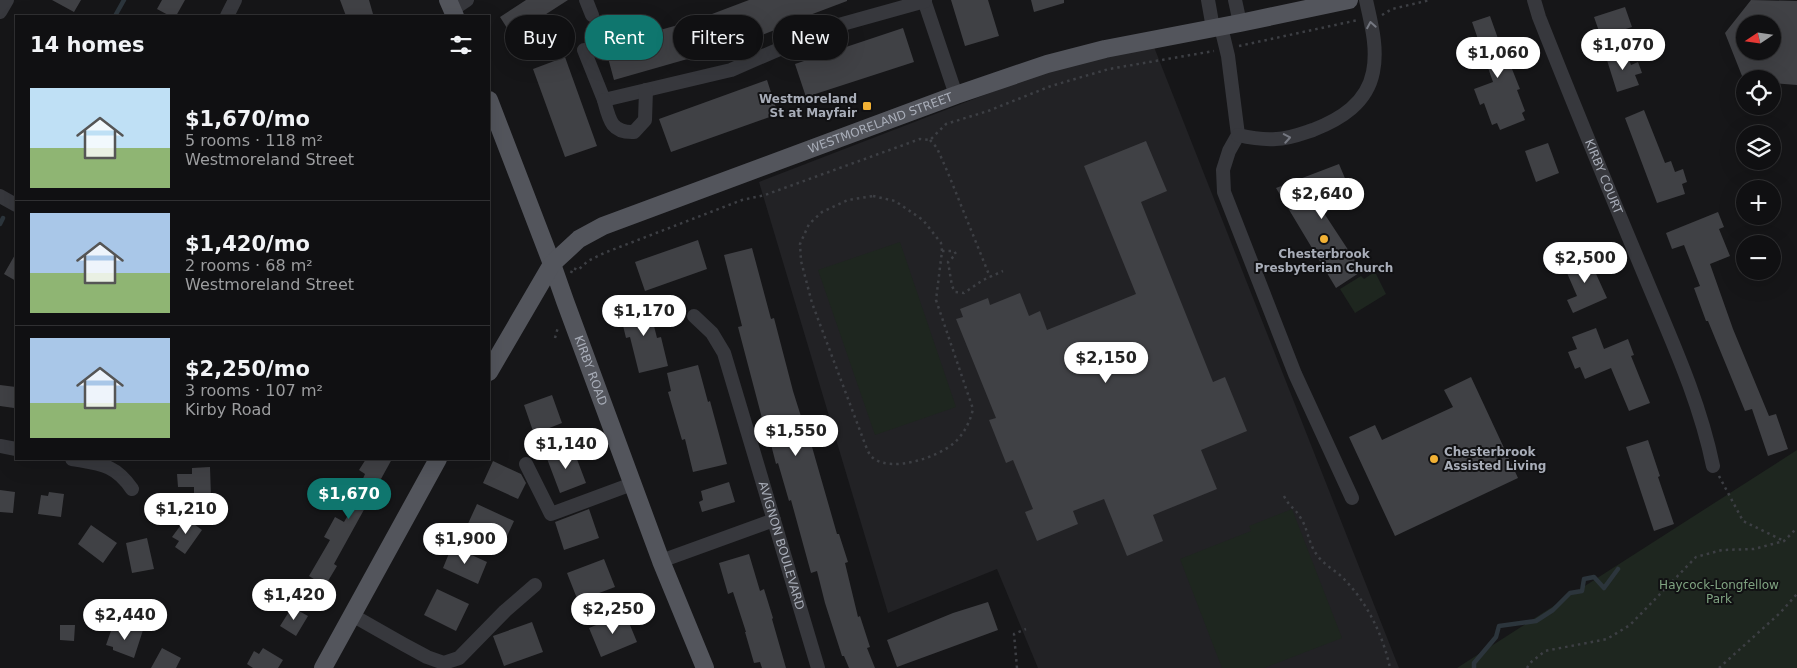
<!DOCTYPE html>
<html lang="en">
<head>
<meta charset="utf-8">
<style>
	body { margin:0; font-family:"DejaVu Sans",sans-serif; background:#1e1e20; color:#f1f3f6; height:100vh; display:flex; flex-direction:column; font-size:19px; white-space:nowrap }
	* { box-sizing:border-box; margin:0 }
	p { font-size:16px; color:#9c9d9f }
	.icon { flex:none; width:28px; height:28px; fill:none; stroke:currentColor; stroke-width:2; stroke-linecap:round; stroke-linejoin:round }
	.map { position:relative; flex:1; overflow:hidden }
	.panel { position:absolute; left:15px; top:15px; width:475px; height:445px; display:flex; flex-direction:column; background:#101012; border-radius:0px; box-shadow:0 5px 20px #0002,0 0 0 1px #303032 }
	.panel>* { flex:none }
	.guide { position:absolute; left:505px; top:15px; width:475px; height:45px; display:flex; gap:10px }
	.needle { width:32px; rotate:257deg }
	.tools { position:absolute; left:1736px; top:15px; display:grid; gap:10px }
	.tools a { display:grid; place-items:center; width:45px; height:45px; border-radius:50%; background:#101012; box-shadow:0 5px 20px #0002,0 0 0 1px #303032; font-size:25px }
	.price { position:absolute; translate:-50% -42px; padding:0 11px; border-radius:18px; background:#fff; color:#222; font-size:16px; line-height:32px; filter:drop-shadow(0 1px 2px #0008) }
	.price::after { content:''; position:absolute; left:50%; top:30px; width:15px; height:11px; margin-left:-8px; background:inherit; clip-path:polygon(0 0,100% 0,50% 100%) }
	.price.selected { background:#0f766e; color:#fff }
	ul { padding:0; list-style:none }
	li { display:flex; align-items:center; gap:15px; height:125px; padding:0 15px }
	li+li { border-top:1px solid #303032 }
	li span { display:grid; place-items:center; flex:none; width:140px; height:100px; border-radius:0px; color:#555 }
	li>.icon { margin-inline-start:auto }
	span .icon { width:60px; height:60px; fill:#fffc; stroke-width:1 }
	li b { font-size:21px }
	h2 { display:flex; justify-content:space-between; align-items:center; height:60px; padding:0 15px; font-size:21px }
	.pill { padding:0 18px; border-radius:22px; background:#101012; box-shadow:0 5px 20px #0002,0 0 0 1px #303032; font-size:18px; line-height:45px }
	.pill.selected { background:#0f766e; color:#fff }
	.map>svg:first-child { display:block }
	.built { fill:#222225 }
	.green { fill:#1e261f }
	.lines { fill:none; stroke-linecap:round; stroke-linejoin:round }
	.stream { stroke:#2c353c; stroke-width:4.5 }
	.building { fill:#404145; fill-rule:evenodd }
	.path { stroke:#3d3f44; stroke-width:2.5; stroke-dasharray:2.5 4; stroke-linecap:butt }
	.minor { stroke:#37383d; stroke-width:14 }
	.major { stroke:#53555c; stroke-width:18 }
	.oneway { stroke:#757881 }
	.poi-dot { fill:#f2b134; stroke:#111113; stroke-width:2 }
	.labels { text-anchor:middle; stroke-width:4; stroke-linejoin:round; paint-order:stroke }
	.poi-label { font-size:12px; font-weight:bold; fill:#a8adb8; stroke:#111113; text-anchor:end }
	.street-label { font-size:12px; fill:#a8adb8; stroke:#111113 }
	.park-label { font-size:12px; fill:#7fa381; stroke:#111113 }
</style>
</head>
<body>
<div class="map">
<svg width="1797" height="668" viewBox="0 0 1797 668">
	<rect width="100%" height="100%" fill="#161618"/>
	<path class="built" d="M 1154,47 L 1399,668 L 1038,668 L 997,569 L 888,613 L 759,182 L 1057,67 Z"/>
	<path class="green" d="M 900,242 L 956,407 L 875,435 L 818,270 Z
		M 1373,273 L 1376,274 L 1386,294 L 1355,313 L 1340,289 L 1361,276 L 1364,279 Z
		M 1797,450 L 1797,668 L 1457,668 Z
		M 1292,509 L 1342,638 L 1264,668 L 1222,668 L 1180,559 L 1251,531 L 1249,526 Z"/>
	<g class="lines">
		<path class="stream" d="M 115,16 L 124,0
			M 0,224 L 3,218
			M 1474,668 L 1474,663 L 1496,637 L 1499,626 L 1536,621 L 1553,610 L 1570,593 L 1582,591 L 1584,579 L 1594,577 L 1604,588 L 1618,569"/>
	</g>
	<path class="building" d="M 52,0 L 81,0 L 74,12 Z
		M 162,0 L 185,0 L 176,16 L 170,16 L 157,9 Z
		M 340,0 L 369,0 L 373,14 L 367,16 L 346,16 Z
		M 526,0 L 568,0 L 512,36 L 500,17 Z
		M 749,0 L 847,0 L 847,1 L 794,21 L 795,22 L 726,49 L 712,14 Z
		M 951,0 L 988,0 L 999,36 L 965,46 Z
		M 1031,0 L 1064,0 L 1064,3 L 1034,12 Z
		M 1751,0 L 1797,1 L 1797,85 L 1772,83 L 1772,79 L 1745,79 L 1744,81 L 1725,33 ZM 1745,24 L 1772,24 L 1772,51 L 1745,51 Z
		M 1625,7 L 1632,27 L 1601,37 L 1594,17 Z
		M 1490,16 L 1501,47 L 1506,45 L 1511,58 L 1508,59 L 1520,89 L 1517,90 L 1525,111 L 1522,113 L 1525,120 L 1500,130 L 1497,123 L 1492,125 L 1484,103 L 1480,105 L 1474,89 L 1493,82 L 1472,22 Z
		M 696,20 L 705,54 L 614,80 L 604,43 L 623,38 L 624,40 Z
		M 903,28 L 914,62 L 806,97 L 795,64 Z
		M 1626,51 L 1631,65 L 1638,62 L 1642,73 L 1635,75 L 1639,85 L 1617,92 L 1606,57 Z
		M 565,57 L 597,146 L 565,157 L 533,69 Z
		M 767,80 L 778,114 L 671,152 L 659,119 Z
		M 1644,110 L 1665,163 L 1671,161 L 1675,172 L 1683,169 L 1687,182 L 1682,184 L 1685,194 L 1657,203 L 1625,118 Z
		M 1146,141 L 1167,191 L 1141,202 L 1213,382 L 1225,377 L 1247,431 L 1201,450 L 1217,489 L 1153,515 L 1163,541 L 1127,556 L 1104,499 L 1073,511 L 1078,524 L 1037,541 L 1025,512 L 1033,509 L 1013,460 L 1006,463 L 989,420 L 996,418 L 956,319 L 963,317 L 960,309 L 988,298 L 990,305 L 1020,293 L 1029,316 L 1040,311 L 1047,330 L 1136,294 L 1084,166 Z
		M 1548,143 L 1559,173 L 1536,182 L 1525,151 Z
		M 1339,164 L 1352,195 L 1320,207 L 1362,271 L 1336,288 L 1276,188 Z
		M 1718,212 L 1724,227 L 1719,229 L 1730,256 L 1710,264 L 1733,329 L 1769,416 L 1776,414 L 1788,449 L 1768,456 L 1752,409 L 1745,411 L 1708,321 L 1706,321 L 1694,288 L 1700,286 L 1684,245 L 1672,249 L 1666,233 Z
		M 698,240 L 707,269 L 645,291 L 635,262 Z
		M 752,248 L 771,319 L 774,318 L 793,391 L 804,426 L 806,426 L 837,534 L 839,534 L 848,562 L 845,563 L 858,617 L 860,616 L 870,647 L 867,648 L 875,668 L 849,668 L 844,656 L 842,656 L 825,603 L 817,571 L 811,573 L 791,500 L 789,501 L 778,463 L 776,464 L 765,421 L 763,422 L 738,327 L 742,326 L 724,255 Z
		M 16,253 L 16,281 L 4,274 Z
		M 1591,254 L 1595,264 L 1592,265 L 1607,298 L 1573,313 L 1567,300 L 1577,296 L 1567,273 L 1573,271 L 1570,263 Z
		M 648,302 L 657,338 L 661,337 L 668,366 L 639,373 L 630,337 L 626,338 L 619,309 Z
		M 1596,328 L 1604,349 L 1628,339 L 1634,355 L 1631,356 L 1650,403 L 1629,411 L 1611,368 L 1585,379 L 1580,367 L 1575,369 L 1568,352 L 1577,349 L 1572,337 Z
		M 698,365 L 708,402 L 710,401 L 727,464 L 693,472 L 685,439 L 682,440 L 668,392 L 671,391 L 667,373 Z
		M 1471,377 L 1518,478 L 1395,536 L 1349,437 L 1375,425 L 1382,440 L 1453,407 L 1444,390 Z
		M 0,385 L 16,387 L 14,408 L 0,406 Z
		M 552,395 L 562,423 L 534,434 L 524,405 Z
		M 1648,440 L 1660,476 L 1658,477 L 1674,524 L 1654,531 L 1626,447 Z
		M 572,446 L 586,483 L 560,493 L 546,456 Z
		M 366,459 L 392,459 L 334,564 L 337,566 L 325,586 L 309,576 L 330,540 L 324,537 L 335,517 L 344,522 L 357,500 L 354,499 L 365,474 L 359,470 Z
		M 493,461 L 521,474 L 526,483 L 518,499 L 483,483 Z
		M 210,467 L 211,497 L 194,498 L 194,487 L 178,487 L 177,474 L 192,474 L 192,468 Z
		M 729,482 L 735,502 L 702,512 L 699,502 L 703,500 L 701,491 Z
		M 0,490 L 15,492 L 13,513 L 0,512 Z
		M 49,492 L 64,494 L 61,517 L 38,514 L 41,495 L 48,496 Z
		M 477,504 L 514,521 L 503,545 L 466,528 Z
		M 589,509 L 599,538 L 564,550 L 555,522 Z
		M 186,518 L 202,530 L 185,554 L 175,547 L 179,541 L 172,537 Z
		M 91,525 L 117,543 L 103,563 L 78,544 Z
		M 147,538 L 154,569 L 132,573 L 126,543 Z
		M 452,546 L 487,562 L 478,584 L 443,568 Z
		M 749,554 L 760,591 L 764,589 L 773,618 L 772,619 L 786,668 L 762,668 L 760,662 L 754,663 L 745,632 L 746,632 L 733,592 L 728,594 L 719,563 Z
		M 604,559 L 615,587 L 578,601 L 567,573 Z
		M 437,589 L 469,604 L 456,631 L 424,615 Z
		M 988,602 L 998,630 L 897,667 L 887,640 L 953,613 Z
		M 292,607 L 308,616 L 296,636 L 280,626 Z
		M 625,613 L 637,642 L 601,657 L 589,628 Z
		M 532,622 L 543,652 L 504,666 L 493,636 Z
		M 60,625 L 75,625 L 74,641 L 60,640 Z
		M 131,626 L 143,630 L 134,658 L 113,650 L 113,647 L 106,645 L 112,628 L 128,634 Z
		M 162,648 L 181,658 L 176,668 L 151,668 Z
		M 263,648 L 283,660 L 278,668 L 253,668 L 247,664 L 254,651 L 259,654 Z"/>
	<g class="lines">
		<path class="path" d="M 1382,15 L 1392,9 L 1430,0
			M 1239,46 L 1358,20
			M 930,140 L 937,148 L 948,173 L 990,277
			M 873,196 L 895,201 L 923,220 L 941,243 L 942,251 L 936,300 L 973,409 C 970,422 964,434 954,443 C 938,457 892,473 873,458 C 869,455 867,449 865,444 L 812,303 L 801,261 L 800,244 L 809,224 L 822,212 L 848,200 Z
			M 942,251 L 954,251 L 956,254 L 948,262 L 952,286 L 955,292 L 964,293 L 983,280 L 1003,271
			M 571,273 L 573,268 L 578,270 L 588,261 L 604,253 L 742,200 L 765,195 L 920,139 L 930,140 L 946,124 L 988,111 L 1051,86 L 1109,69 L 1214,51
			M 555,338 L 558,327
			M 1719,476 L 1743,521 L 1782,540
			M 1284,496 C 1290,508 1295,508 1300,517 C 1308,528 1308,543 1317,555 C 1324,565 1335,570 1343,578 C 1367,602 1383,635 1390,668
			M 1017,668 L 1014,634 L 1026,629
			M 1527,668 L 1530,663 L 1545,651 L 1607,639 L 1630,625 L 1696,557 L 1722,550 L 1754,549 L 1784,541 L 1797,528
			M 1719,668 L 1780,613 L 1797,594"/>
		<g class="minor">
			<path d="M 586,0 L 592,15"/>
			<path d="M 924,0 L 956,95"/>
			<path d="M 1208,0 L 1213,28"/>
			<path d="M 1235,0 L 1240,23"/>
			<path id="s1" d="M 1534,0 L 1539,17 C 1573,103 1608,188 1644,274 C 1670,337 1699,398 1713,466"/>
			<path d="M 452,10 L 467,0"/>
			<path d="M 0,12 L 7,0"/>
			<path d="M 227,16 L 235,0"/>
			<path d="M 1221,27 L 1228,56 L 1238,135 L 1229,151 L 1223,170 L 1224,192 L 1295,374 L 1352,498"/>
			<path d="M 584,50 L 604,100 L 731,70 L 828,28 L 925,1"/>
			<path d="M 604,100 C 609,119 611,133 634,132 L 645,120 L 646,90"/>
			<path d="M 1238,135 C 1251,138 1263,140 1276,139 C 1289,139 1301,134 1313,130 C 1341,119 1367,103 1373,72 C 1378,48 1371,23 1366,0"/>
			<path d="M 0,196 L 16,205"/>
			<path id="s2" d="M 694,316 L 712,333 L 724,353 L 818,668"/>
			<path d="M 0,446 L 16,449"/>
			<path d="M 72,459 C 100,464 115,464 132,489"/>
			<path d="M 526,464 L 551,514 L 632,484"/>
			<path d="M 661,561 L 774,520"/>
			<path d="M 352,615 L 403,644 L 427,657 L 444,663 L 459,658 L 505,611 L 535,585"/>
		</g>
		<g class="major">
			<path d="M 448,0 L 455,16"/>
			<path id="s3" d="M 489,100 L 552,264 L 565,301 L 661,561 L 705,668"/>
			<path id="s4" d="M 489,372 L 552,264 L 579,239 L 603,226 L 956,95 L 1047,64 L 1105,49 L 1240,23 L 1349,0"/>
			<path d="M 323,668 L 438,459"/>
		</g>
	</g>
	<defs><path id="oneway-chevron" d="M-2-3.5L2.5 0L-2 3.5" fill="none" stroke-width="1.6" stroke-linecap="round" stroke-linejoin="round" transform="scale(1.25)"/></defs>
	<g class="oneway">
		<use href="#oneway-chevron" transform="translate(1371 25) rotate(-100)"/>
		<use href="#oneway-chevron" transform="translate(1287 138) rotate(-10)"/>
	</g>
	<g class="poi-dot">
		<rect x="862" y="101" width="10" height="10" rx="2.5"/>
		<circle cx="1324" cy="239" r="5"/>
		<circle cx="1434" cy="459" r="5"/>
	</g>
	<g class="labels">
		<g class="poi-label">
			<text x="857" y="103">Westmoreland<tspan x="857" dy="14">St at Mayfair</tspan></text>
			<text x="1324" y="258" text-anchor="middle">Chesterbrook<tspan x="1324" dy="14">Presbyterian Church</tspan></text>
			<text x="1444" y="456" text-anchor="start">Chesterbrook<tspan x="1444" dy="14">Assisted Living</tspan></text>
		</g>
		<g class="street-label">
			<text dy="4" stroke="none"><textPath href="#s4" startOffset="485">WESTMORELAND STREET</textPath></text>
			<text dy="4" stroke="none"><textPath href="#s1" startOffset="190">KIRBY COURT</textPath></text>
			<text dy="4" stroke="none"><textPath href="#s3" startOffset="289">KIRBY ROAD</textPath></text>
			<text dy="4" stroke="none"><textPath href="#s2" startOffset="249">AVIGNON BOULEVARD</textPath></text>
		</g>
		<g class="park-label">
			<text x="1719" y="589">Haycock-Longfellow<tspan x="1719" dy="14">Park</tspan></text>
		</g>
	</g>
</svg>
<div class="tools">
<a><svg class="needle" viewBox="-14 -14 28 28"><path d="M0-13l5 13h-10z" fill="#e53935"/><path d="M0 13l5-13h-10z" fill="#9c9d9f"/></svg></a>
<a><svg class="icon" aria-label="locate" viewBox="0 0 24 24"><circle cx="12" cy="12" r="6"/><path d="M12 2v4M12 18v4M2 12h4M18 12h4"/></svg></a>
<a><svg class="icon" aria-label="layers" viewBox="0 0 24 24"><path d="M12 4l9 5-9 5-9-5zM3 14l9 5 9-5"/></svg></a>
<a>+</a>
<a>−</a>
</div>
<b class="price" style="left:1623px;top:71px">$1,070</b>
<b class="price" style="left:1498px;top:79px">$1,060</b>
<b class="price" style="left:1322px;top:220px">$2,640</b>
<b class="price" style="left:1585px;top:284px">$2,500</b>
<b class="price" style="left:644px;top:337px">$1,170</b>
<b class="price" style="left:1106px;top:384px">$2,150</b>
<b class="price" style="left:796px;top:457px">$1,550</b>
<b class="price" style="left:566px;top:470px">$1,140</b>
<b class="price selected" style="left:349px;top:520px">$1,670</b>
<b class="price" style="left:186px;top:535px">$1,210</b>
<b class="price" style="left:465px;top:565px">$1,900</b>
<b class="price" style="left:294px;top:621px">$1,420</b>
<b class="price" style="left:613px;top:635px">$2,250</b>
<b class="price" style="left:125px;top:641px">$2,440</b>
<div class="guide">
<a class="pill">Buy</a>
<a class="pill selected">Rent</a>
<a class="pill">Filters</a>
<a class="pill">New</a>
</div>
<section class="panel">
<h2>14 homes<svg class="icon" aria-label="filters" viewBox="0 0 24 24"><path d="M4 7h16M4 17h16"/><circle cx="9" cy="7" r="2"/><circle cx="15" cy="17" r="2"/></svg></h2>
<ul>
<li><span style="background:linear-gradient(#bfe0f5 60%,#8fb573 0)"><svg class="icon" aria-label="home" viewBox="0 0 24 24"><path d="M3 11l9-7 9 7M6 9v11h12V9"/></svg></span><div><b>$1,670/mo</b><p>5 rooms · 118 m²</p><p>Westmoreland Street</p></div></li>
<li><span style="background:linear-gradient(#a9c7e8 60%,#8fb573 0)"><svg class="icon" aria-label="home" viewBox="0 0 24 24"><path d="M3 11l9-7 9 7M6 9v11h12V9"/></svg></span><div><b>$1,420/mo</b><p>2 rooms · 68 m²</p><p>Westmoreland Street</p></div></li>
<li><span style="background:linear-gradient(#a9c7e8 65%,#8fb573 0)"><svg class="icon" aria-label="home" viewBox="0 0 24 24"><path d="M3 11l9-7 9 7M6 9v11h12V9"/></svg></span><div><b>$2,250/mo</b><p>3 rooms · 107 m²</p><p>Kirby Road</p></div></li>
</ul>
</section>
</div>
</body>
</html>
